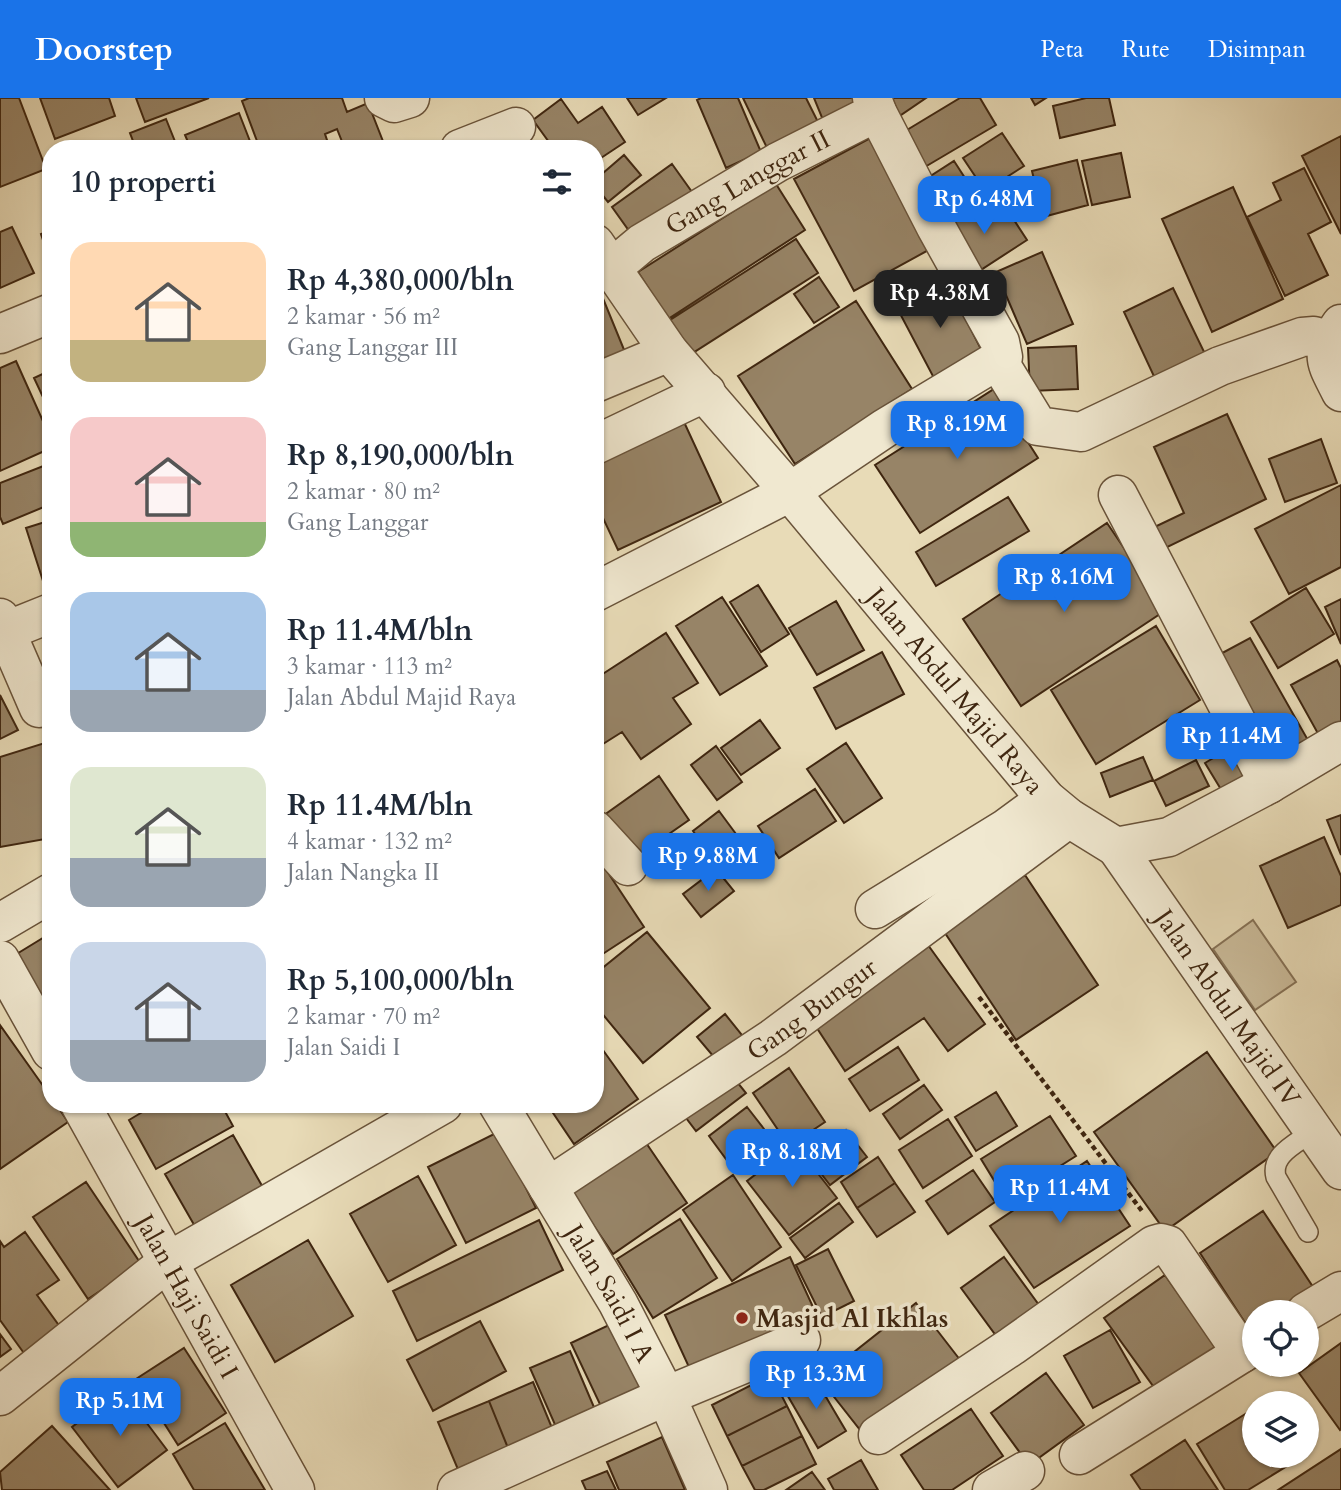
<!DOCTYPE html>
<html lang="id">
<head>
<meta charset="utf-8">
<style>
	body { margin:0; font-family:Cardo,serif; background:#f2f2f3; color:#1f2937; height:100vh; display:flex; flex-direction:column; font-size:26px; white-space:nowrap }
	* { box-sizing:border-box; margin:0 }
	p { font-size:23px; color:#747a83 }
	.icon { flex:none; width:38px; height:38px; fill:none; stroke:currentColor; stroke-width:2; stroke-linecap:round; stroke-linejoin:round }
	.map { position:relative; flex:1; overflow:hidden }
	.drawer { position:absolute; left:42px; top:42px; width:562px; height:973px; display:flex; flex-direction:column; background:#fff; border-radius:28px; box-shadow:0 2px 5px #0004 }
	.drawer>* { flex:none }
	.controls { position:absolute; left:1242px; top:1202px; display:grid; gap:14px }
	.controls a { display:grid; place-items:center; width:77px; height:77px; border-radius:50%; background:#fff; box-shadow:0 2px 5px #0004; font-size:35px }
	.price { position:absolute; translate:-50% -60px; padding:0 16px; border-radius:14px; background:#1a73e8; color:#fff; font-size:23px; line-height:46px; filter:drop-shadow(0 2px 4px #0008) }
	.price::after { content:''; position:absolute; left:50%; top:42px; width:21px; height:16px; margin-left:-10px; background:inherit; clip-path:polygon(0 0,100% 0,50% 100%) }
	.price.active { background:#222; color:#fff }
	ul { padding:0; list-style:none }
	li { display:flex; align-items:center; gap:21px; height:175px; padding:0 28px }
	li span { display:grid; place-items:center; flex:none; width:196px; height:140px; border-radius:21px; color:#555 }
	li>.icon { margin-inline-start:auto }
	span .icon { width:84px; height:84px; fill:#fffc; stroke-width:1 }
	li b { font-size:30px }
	h2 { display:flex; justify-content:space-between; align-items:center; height:84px; padding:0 28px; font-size:30px }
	header { display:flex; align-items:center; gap:42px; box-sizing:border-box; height:98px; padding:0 35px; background:#1a73e8; color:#fff }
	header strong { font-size:33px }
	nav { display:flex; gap:38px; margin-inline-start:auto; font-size:24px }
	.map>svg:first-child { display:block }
	.green { fill:#cbbc9b; stroke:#857156; stroke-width:2 }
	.building { fill:#978467; stroke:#3f2610; stroke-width:2 }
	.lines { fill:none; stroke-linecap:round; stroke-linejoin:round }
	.service-casing { stroke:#69533a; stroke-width:22 }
	.minor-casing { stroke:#69533a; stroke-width:41 }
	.tertiary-casing { stroke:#69533a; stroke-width:41 }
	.path { stroke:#3f2610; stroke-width:4.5; stroke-dasharray:5 3.5; stroke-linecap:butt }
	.service { stroke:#f0e8d0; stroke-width:19 }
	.minor { stroke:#f0e8d0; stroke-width:38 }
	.tertiary { stroke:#f0e8d0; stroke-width:38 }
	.poi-dot { fill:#8f2418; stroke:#f0e8d0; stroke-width:2.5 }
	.labels { text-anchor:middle; stroke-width:7; stroke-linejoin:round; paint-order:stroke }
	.street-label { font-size:26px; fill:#3f2610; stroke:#f0e8d0 }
	.poi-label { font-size:26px; font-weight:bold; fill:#3f2610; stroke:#f0e8d0; text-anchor:start }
</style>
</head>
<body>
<header>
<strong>Doorstep</strong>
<nav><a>Peta</a><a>Rute</a><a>Disimpan</a></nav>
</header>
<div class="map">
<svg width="1341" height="1392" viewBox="0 0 1341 1392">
	<rect width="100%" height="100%" fill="#e8dbb7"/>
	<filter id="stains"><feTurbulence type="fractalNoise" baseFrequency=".00286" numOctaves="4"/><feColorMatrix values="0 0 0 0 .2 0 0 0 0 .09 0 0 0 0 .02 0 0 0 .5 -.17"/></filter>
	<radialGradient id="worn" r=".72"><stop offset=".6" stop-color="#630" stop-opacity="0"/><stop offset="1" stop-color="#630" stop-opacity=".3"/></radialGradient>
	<path class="green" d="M 1253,822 L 1296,884 L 1255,912 L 1213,851 Z"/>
	<path class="building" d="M 0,0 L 19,0 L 46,71 L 0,89 Z
		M 40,0 L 109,0 L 115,18 L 55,41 Z
		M 136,0 L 209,0 L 145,24 Z
		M 249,0 L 342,0 L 347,14 L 368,5 L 386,51 L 345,51 L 337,31 L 325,36 L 330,51 L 296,51 L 295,48 L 288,51 L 260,51 L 242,3 Z
		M 627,0 L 666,0 L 638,17 Z
		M 701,0 L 738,0 L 761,54 L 726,70 L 697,2 Z
		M 743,0 L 806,0 L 820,28 L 768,52 Z
		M 814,0 L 858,0 L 863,10 L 825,27 Z
		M 886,0 L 926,0 L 898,19 Z
		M 960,0 L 980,0 L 996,27 L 913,76 L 892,41 Z
		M 1031,0 L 1046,0 L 1035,7 Z
		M 1086,0 L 1109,0 L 1115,27 L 1060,40 L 1053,8 Z
		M 561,1 L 578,25 L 602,9 L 625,44 L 595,64 L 595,51 L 554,51 L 533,22 Z
		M 239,15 L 253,51 L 191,51 L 185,37 Z
		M 166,21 L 178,51 L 136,51 L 130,35 Z
		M 1002,35 L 1024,68 L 985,93 L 963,60 Z
		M 874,38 L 934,149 L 854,193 L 794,81 Z
		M 1341,38 L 1341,136 L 1302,58 Z
		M 1121,55 L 1130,99 L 1092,107 L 1082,63 Z
		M 624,57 L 641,77 L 608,104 L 595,88 L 595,82 Z
		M 1077,62 L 1088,107 L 1043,119 L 1032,73 Z
		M 954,63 L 976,97 L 938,122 L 915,88 Z
		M 672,66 L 697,101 L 637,144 L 612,109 Z
		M 1304,70 L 1331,124 L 1308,136 L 1328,177 L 1285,198 L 1247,119 L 1281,102 L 1273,85 Z
		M 776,86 L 805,132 L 668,221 L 638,174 Z
		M 1233,89 L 1283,201 L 1212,234 L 1162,121 Z
		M 997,96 L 1027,142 L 970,179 L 941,134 Z
		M 12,129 L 34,175 L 0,190 L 0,134 Z
		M 51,132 L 51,166 L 41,136 Z
		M 796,141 L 818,175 L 688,258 L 667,224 Z
		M 1042,154 L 1073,226 L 1027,246 L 996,174 Z
		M 819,179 L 839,209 L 814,225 L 794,196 Z
		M 595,181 L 627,259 L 595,272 Z
		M 946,182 L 984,257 L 935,282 L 896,208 Z
		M 1173,190 L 1208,262 L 1158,287 L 1124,214 Z
		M 856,203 L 912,291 L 795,366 L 738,278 Z
		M 1076,248 L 1078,291 L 1030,293 L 1028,250 Z
		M 16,263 L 51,341 L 51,350 L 0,373 L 0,270 Z
		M 51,272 L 51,316 L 34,280 Z
		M 994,291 L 1038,360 L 920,435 L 875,367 Z
		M 1227,316 L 1266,401 L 1153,456 L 1142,435 L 1184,415 L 1154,349 Z
		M 684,324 L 721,404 L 618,452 L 595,403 L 595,365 Z
		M 1321,341 L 1337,385 L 1285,404 L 1269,361 Z
		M 51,365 L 51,406 L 3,426 L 0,419 L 0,385 Z
		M 1341,387 L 1341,469 L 1289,496 L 1255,431 Z
		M 1008,399 L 1029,433 L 936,488 L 916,454 Z
		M 51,422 L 51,484 L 44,486 L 26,430 Z
		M 1107,425 L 1166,512 L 1021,608 L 963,521 Z
		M 758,487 L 789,536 L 761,554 L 730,504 Z
		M 1306,490 L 1334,536 L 1278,570 L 1251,524 Z
		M 722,499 L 767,568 L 720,597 L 676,528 Z
		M 1341,501 L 1341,546 L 1325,509 Z
		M 836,503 L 864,552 L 817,577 L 789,530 Z
		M 1156,528 L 1200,602 L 1096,666 L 1051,592 Z
		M 666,535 L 698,585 L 673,600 L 691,626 L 641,661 L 622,634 L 595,651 L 595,581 Z
		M 1250,540 L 1309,644 L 1272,665 L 1213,560 Z
		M 882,554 L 904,596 L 836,631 L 814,590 Z
		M 1337,562 L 1341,570 L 1341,630 L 1321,641 L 1291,587 Z
		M 0,597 L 18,632 L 0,641 Z
		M 760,622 L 780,650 L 741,677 L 721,650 Z
		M 51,643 L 51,740 L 0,749 L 0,659 Z
		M 846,645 L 882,700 L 844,725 L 807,671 Z
		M 1235,647 L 1258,685 L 1228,703 L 1205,665 Z
		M 716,648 L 742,684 L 717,702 L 691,667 Z
		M 1143,659 L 1153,682 L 1110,699 L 1101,675 Z
		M 1196,662 L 1209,688 L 1166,708 L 1154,683 Z
		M 659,678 L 689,722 L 630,763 L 600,720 Z
		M 815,691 L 836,723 L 779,760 L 758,728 Z
		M 719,713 L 736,736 L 710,756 L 693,733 Z
		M 1341,717 L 1341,757 L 1327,722 Z
		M 1324,739 L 1341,778 L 1341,807 L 1288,830 L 1260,768 Z
		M 595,755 L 644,829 L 595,861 Z
		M 716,771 L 734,793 L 701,819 L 683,796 Z
		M 1025,777 L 1098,887 L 1016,942 L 943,832 Z
		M 647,834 L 710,910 L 643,965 L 595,907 L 595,876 Z
		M 51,835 L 51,903 L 44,907 L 15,857 Z
		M 928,847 L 985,926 L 948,953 L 924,920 L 845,973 L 813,924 Z
		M 725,916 L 746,942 L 719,965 L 697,939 Z
		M 0,927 L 51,999 L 51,1006 L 56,1006 L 68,1024 L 0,1071 Z
		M 595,941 L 638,1001 L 574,1046 L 547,1006 L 595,1006 Z
		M 898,949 L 919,982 L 870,1013 L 849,981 Z
		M 1207,954 L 1277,1054 L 1165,1133 L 1094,1034 Z
		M 789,970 L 825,1024 L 789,1048 L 753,995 Z
		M 729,974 L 746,995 L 696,1033 L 680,1012 Z
		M 924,987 L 942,1012 L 900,1041 L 883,1016 Z
		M 996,994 L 1017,1028 L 976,1053 L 955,1019 Z
		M 156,1006 L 221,1006 L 233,1028 L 156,1071 L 129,1022 Z
		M 747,1009 L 764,1031 L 726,1061 L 709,1038 Z
		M 1050,1018 L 1076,1058 L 1006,1102 L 981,1061 Z
		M 948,1021 L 972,1058 L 923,1090 L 899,1052 Z
		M 846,1032 L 867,1059 L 830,1087 L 809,1060 Z
		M 498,1034 L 536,1110 L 466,1145 L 428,1069 Z
		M 640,1036 L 687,1105 L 613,1156 L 566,1087 Z
		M 233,1037 L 269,1100 L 201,1139 L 165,1076 Z
		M 795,1046 L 837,1100 L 789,1137 L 747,1083 Z
		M 878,1059 L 895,1085 L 857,1110 L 841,1084 Z
		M 1087,1063 L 1130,1128 L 1034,1190 L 990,1128 Z
		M 973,1072 L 995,1104 L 948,1136 L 926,1103 Z
		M 733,1077 L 781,1149 L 732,1183 L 683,1112 Z
		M 418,1078 L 456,1147 L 388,1184 L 350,1116 Z
		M 86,1084 L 141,1166 L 88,1201 L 33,1119 Z
		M 895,1085 L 915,1114 L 877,1139 L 857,1110 Z
		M 839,1105 L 853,1124 L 805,1160 L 790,1140 Z
		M 1263,1113 L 1317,1195 L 1287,1214 L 1255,1214 L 1253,1237 L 1200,1155 Z
		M 680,1121 L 717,1180 L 653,1220 L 617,1161 Z
		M 539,1122 L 563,1172 L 417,1243 L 393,1193 Z
		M 25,1134 L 59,1182 L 37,1197 L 63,1233 L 26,1258 L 0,1222 L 0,1143 L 4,1149 Z
		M 308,1142 L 353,1218 L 275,1264 L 231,1187 Z
		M 828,1151 L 854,1203 L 822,1219 L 796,1167 Z
		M 790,1159 L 819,1222 L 694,1280 L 665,1217 Z
		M 1004,1159 L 1039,1207 L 997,1239 L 961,1190 Z
		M 1165,1177 L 1221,1256 L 1161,1299 L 1104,1220 Z
		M 916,1205 L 964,1267 L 868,1342 L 820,1281 Z
		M 480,1223 L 506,1273 L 433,1313 L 407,1262 Z
		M 611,1226 L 645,1300 L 606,1319 L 571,1245 Z
		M 1110,1232 L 1140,1284 L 1093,1310 L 1064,1258 Z
		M 0,1236 L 11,1251 L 0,1259 Z
		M 1341,1245 L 1341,1331 L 1340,1332 L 1299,1275 Z
		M 184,1250 L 226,1315 L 178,1347 L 136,1281 Z
		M 570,1253 L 599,1321 L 560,1338 L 530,1270 Z
		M 1046,1275 L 1084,1327 L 1029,1367 L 991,1315 Z
		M 771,1277 L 787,1308 L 727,1338 L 712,1307 Z
		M 813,1277 L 846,1333 L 818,1350 L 785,1293 Z
		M 533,1284 L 557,1342 L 512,1360 L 489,1303 Z
		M 122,1292 L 167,1352 L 118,1389 L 72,1329 Z
		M 489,1303 L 512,1360 L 462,1381 L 438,1324 Z
		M 787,1308 L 802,1338 L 742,1368 L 727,1338 Z
		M 1255,1310 L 1255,1358 L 1294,1358 L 1297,1362 L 1248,1392 L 1225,1392 L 1197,1346 Z
		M 971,1311 L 1003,1358 L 952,1392 L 924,1392 L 901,1357 Z
		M 225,1325 L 265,1392 L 194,1392 L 173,1356 Z
		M 52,1328 L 110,1392 L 2,1392 L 0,1374 Z
		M 802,1338 L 816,1366 L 764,1392 L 755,1392 L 742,1368 Z
		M 662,1339 L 685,1392 L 619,1392 L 607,1364 Z
		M 1185,1342 L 1218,1392 L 1141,1392 L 1131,1377 Z
		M 1341,1351 L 1341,1392 L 1278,1392 Z
		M 861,1362 L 878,1392 L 834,1392 L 828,1381 Z
		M 607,1373 L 616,1392 L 586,1392 L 582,1383 Z
		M 812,1374 L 825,1392 L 786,1392 Z"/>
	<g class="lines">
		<defs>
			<path id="service" d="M 1308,1134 L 1276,1079 C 1270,1056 1298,1045 1313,1033"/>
			<g id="minor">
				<path d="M 384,0 L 394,5 L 410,0"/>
				<path d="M 460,51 L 516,29"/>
				<path d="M 595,146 L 669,254 L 790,394 L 885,330 L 1003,259 L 1000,244 L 936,129 L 877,14"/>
				<path id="s1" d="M 612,170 L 642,145 L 778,64 L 877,14 L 872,0"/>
				<path d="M 1341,226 C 1319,258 1325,262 1341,294"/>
				<path d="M 0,236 L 51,215"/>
				<path d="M 999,264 L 1038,328 L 1081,334 L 1220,268 L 1302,239 L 1314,238 L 1329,242"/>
				<path d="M 595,285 L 669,254"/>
				<path d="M 595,347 L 706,294"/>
				<path d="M 1118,397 L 1269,686"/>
				<path d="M 0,520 L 39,610 L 51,605"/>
				<path d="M 6,533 L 51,515"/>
				<path d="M 595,732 L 628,768"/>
				<path id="s2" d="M 1116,749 L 1341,1072"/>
				<path d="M 875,811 L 1005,731 L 1046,701"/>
				<path d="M 0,862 L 51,953"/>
				<path id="s3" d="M 80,1006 L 295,1392"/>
				<path id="s4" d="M 498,1006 L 618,1205 L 666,1298 L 708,1392"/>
				<path id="s5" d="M 548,1089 L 773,940 L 1069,720"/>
				<path d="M 1306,1214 L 1341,1193"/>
				<path d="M 0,1298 L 169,1163 L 443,1006"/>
				<path d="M 878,1337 L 1012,1248 L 1154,1147 L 1161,1145 L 1168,1147 L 1242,1255"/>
				<path d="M 1079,1357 L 1255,1247"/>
				<path d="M 457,1392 L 666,1298 L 801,1242"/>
				<path d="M 992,1392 L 1025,1373"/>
			</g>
			<g id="tertiary">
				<path id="s6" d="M 595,494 L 790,394 L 1046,701 L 1069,720 L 1116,749 L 1169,739 L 1269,686 L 1341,643"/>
				<path d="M 0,825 L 51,795"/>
			</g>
		</defs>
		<use href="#service" class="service-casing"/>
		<use href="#minor" class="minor-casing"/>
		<use href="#tertiary" class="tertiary-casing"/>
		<path class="path" d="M 979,899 L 1142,1113"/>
		<use href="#service" class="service"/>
		<use href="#minor" class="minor"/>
		<use href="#tertiary" class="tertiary"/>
	</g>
	<circle class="poi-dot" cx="742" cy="1220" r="7"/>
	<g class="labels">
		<g class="street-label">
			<text dy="9" stroke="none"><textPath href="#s1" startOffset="161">Gang Langgar II</textPath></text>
			<text dy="9" stroke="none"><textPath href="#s6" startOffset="478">Jalan Abdul Majid Raya</textPath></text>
			<text dy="9" stroke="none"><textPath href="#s5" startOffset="318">Gang Bungur</textPath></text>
			<text dy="9" stroke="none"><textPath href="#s2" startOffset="196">Jalan Abdul Majid IV</textPath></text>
			<text dy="9" stroke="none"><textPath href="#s4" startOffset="220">Jalan Saidi I A</textPath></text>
			<text dy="9" stroke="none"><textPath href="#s3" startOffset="220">Jalan Haji Saidi I</textPath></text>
		</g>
		<g class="poi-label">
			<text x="756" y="1229">Masjid Al Ikhlas</text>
		</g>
	</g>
	<rect width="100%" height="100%" filter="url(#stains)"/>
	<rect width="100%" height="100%" fill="url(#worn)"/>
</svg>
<div class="controls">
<a><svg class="icon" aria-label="locate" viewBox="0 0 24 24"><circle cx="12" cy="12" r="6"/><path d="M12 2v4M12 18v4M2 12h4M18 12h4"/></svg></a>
<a><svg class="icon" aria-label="layers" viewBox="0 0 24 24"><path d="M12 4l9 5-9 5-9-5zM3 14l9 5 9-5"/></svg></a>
</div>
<b class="price" style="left:984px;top:138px">Rp 6.48M</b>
<b class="price active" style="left:940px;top:232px">Rp 4.38M</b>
<b class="price" style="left:957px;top:363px">Rp 8.19M</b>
<b class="price" style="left:1064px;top:516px">Rp 8.16M</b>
<b class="price" style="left:1232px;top:675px">Rp 11.4M</b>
<b class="price" style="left:708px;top:795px">Rp 9.88M</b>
<b class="price" style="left:792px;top:1091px">Rp 8.18M</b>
<b class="price" style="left:1060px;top:1127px">Rp 11.4M</b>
<b class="price" style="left:816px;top:1313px">Rp 13.3M</b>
<b class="price" style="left:120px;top:1340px">Rp 5.1M</b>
<section class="drawer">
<h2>10 properti<svg class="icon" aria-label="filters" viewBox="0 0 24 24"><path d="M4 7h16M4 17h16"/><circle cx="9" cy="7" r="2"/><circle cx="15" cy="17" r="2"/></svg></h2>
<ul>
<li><span style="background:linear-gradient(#ffd9b3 70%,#c2b280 0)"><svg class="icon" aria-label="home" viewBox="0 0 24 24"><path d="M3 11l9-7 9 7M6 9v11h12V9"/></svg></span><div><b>Rp 4,380,000/bln</b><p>2 kamar · 56 m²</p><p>Gang Langgar III</p></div></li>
<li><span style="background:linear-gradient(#f6c9c9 75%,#8fb573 0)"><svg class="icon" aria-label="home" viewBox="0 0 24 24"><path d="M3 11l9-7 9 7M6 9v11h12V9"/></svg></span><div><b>Rp 8,190,000/bln</b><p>2 kamar · 80 m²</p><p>Gang Langgar</p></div></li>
<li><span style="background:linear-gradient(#a9c7e8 70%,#9aa5b1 0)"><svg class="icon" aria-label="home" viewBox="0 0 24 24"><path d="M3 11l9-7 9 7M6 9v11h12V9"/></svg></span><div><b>Rp 11.4M/bln</b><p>3 kamar · 113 m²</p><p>Jalan Abdul Majid Raya</p></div></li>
<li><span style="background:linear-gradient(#dfe7d0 65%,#9aa5b1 0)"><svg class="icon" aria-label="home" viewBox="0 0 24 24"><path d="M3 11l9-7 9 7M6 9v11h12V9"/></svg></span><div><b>Rp 11.4M/bln</b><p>4 kamar · 132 m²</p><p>Jalan Nangka II</p></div></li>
<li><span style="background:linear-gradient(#c9d6e8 70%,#9aa5b1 0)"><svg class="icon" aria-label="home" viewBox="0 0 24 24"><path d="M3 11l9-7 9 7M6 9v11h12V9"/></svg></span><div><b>Rp 5,100,000/bln</b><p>2 kamar · 70 m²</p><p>Jalan Saidi I</p></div></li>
</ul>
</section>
</div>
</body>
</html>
